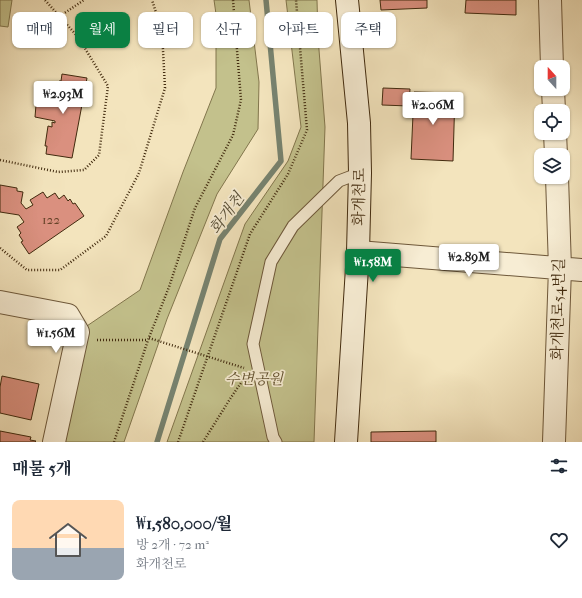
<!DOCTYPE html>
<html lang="ko">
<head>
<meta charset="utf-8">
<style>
	body { margin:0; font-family:"IM FELL French Canon","Noto Serif KR",serif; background:#f6f6f7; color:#1f2937; height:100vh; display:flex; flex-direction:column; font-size:15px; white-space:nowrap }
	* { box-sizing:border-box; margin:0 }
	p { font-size:13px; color:#747a83 }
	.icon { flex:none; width:22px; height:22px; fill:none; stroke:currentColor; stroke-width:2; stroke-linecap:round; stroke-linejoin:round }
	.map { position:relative; height:442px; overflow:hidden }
	.sheet { display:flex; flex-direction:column; background:#fff; flex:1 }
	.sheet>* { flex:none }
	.top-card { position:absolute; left:12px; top:12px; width:558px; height:36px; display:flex; gap:8px }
	.needle { width:26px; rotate:339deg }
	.buttons { position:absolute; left:534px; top:60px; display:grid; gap:8px }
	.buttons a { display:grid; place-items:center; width:36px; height:36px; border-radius:8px; background:#fff; box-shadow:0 1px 3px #0004; font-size:20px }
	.price { position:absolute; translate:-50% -34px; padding:0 9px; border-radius:4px; background:#fff; color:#222; font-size:13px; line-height:26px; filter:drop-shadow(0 1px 2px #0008) }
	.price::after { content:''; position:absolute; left:50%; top:24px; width:12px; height:9px; margin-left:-6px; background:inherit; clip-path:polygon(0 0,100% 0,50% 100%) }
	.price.active { background:#0b8043; color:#fff }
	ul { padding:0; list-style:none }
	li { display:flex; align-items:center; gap:12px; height:100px; padding:0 12px }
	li+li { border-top:1px solid #e0e1e3 }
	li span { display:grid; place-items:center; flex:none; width:112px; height:80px; border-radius:8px; color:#555 }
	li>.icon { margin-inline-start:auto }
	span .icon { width:48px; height:48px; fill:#fffc; stroke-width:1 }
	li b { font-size:17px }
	h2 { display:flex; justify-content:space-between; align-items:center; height:48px; padding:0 12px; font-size:17px }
	.tag { padding:0 14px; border-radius:8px; background:#fff; box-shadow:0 1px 3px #0004; font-size:14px; line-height:36px }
	.tag.active { background:#0b8043; color:#fff }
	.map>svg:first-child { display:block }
	.green { fill:#c3c18c; stroke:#82764d }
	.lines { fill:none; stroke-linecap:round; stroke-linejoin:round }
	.stream { stroke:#778370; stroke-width:5.5 }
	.building { fill:#da907f; stroke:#412a0e }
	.lane-casing { stroke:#6e583a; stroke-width:13 }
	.street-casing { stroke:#6e583a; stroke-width:24 }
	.secondary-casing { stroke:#412a0e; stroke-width:24 }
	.path { stroke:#412a0e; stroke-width:2.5; stroke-dasharray:1 2; stroke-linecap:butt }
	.lane { stroke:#f7edd4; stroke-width:11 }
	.street { stroke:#f7edd4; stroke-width:22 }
	.secondary { stroke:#f7edd4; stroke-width:22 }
	.labels { text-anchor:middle; stroke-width:3.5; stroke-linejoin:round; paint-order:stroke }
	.number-label { font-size:13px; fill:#67442a }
	.street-label { font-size:15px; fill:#412a0e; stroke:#f7edd4 }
	.park-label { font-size:15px; font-style:italic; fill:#62502e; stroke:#f7edd4 }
	.water-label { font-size:16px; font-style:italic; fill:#584f37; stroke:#f7edd4 }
</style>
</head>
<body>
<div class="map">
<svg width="582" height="442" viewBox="0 0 582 442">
	<rect width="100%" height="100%" fill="#f3e4bd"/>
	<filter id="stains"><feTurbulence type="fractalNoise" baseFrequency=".005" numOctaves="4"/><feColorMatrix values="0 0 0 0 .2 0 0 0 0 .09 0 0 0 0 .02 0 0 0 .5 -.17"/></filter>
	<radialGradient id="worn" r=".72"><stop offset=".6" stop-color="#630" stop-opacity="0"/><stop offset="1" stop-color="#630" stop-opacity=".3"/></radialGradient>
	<path class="green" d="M 0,0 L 12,0 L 8,27 L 0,26 Z
		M 214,0 L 249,0 L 259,82 L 258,129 L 217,194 L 167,319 L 124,442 L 54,442 L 78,332 L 140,290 L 183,172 L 216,88 L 216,14 Z
		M 286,0 L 317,0 L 318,37 L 325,127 L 314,442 L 167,442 L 245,224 L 288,161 L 301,127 Z"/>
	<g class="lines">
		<path class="stream" d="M 157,442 L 220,239 L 281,161 L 266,0"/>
	</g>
	<path class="building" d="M 380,0 L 427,0 L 427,8 L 381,10 Z
		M 466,0 L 516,0 L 516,15 L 465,13 Z
		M 62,74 L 87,78 L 72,158 L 46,154 L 47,146 L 45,146 L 48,126 L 52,127 L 52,122 L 55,123 L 55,121 L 35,117 L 36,105 L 41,106 L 43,95 L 58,98 L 58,94 L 56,94 L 59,81 L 61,81 Z
		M 383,88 L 410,89 L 409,106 L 382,105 Z
		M 414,92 L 455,93 L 453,161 L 411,159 Z
		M 0,185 L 17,188 L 17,191 L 23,192 L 21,203 L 26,209 L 33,205 L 30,200 L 43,192 L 47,198 L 55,193 L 59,199 L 64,195 L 68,201 L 70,199 L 73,204 L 75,203 L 84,216 L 29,254 L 21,242 L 23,241 L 19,235 L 21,233 L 17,227 L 24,222 L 19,215 L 0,212 Z
		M 2,376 L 39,384 L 31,420 L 0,413 L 0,387 Z
		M 0,431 L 31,437 L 30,440 L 36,441 L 35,442 L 0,442 Z
		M 436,431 L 436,442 L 371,442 L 371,432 Z"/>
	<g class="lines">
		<defs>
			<path id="lane" d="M 276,442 L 273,437 L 253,344 L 271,262 L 293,226 L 339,181 L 360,173"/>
			<path id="street" d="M 550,0 L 552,67
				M 553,89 L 554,111
				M 555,133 L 556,155
				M 358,252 L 582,270
				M 0,302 L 68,315 L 78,332 L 54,442
				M 554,442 L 560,268 L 557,177"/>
			<path id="secondary" d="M 346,442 L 358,252 L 360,173 L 359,123 L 347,0"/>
		</defs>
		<use href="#lane" class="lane-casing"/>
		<use href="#street" class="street-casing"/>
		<use href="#secondary" class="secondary-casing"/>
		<path class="path" d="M 60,16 L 84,0
			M 0,160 L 58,172 L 84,170 L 99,155 L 108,86 L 78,37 L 45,0
			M 0,248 L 27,270 L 60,270 L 106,236 L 139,173 L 165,88 L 162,31 L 152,0
			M 149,338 L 244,368
			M 97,340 L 148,340
			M 114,442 L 148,340 L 169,287 L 195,208 L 233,135 L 241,100 L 233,0
			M 178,442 L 250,234 L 288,174 L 307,130 L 296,0
			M 203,442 L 230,399 L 245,377"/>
		<use href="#lane" class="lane"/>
		<use href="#street" class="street"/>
		<use href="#secondary" class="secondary"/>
	</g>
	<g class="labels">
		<g class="number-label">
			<text x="51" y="224">122</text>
		</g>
		<g class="street-label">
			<text transform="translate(359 197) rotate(-89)" y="5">화개천로</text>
			<text transform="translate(558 309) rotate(-89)" y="5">화개천로54번길</text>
		</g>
		<g class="park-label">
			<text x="254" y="384">수변공원</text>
		</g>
		<g class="water-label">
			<text transform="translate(226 213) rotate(-54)" y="6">화개천</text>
		</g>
	</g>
	<rect width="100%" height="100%" filter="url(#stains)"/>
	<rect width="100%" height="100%" fill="url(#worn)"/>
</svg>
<div class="buttons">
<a><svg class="needle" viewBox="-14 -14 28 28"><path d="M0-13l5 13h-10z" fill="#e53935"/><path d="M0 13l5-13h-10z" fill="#747a83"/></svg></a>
<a><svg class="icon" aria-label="locate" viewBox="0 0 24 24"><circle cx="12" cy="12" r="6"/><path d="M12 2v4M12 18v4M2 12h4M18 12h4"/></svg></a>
<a><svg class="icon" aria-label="layers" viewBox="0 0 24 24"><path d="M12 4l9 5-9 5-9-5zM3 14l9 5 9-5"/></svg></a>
</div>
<b class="price" style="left:63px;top:115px">₩2.93M</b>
<b class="price" style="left:433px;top:126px">₩2.06M</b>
<b class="price" style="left:469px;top:278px">₩2.89M</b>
<b class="price active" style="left:373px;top:283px">₩1.58M</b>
<b class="price" style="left:56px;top:354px">₩1.56M</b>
<div class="top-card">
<a class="tag">매매</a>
<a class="tag active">월세</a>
<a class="tag">필터</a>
<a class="tag">신규</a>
<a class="tag">아파트</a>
<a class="tag">주택</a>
</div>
</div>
<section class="sheet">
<h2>매물 5개<svg class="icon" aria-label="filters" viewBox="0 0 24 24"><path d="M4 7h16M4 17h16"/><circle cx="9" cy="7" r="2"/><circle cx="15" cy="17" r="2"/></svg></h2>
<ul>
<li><span style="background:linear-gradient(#ffd9b3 60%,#9aa5b1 0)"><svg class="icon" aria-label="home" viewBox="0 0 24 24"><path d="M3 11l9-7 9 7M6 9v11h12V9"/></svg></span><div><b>₩1,580,000/월</b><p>방 2개 · 72 m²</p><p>화개천로</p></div><svg class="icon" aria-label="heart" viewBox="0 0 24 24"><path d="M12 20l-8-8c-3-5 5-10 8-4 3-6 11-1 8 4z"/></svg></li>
</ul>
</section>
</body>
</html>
